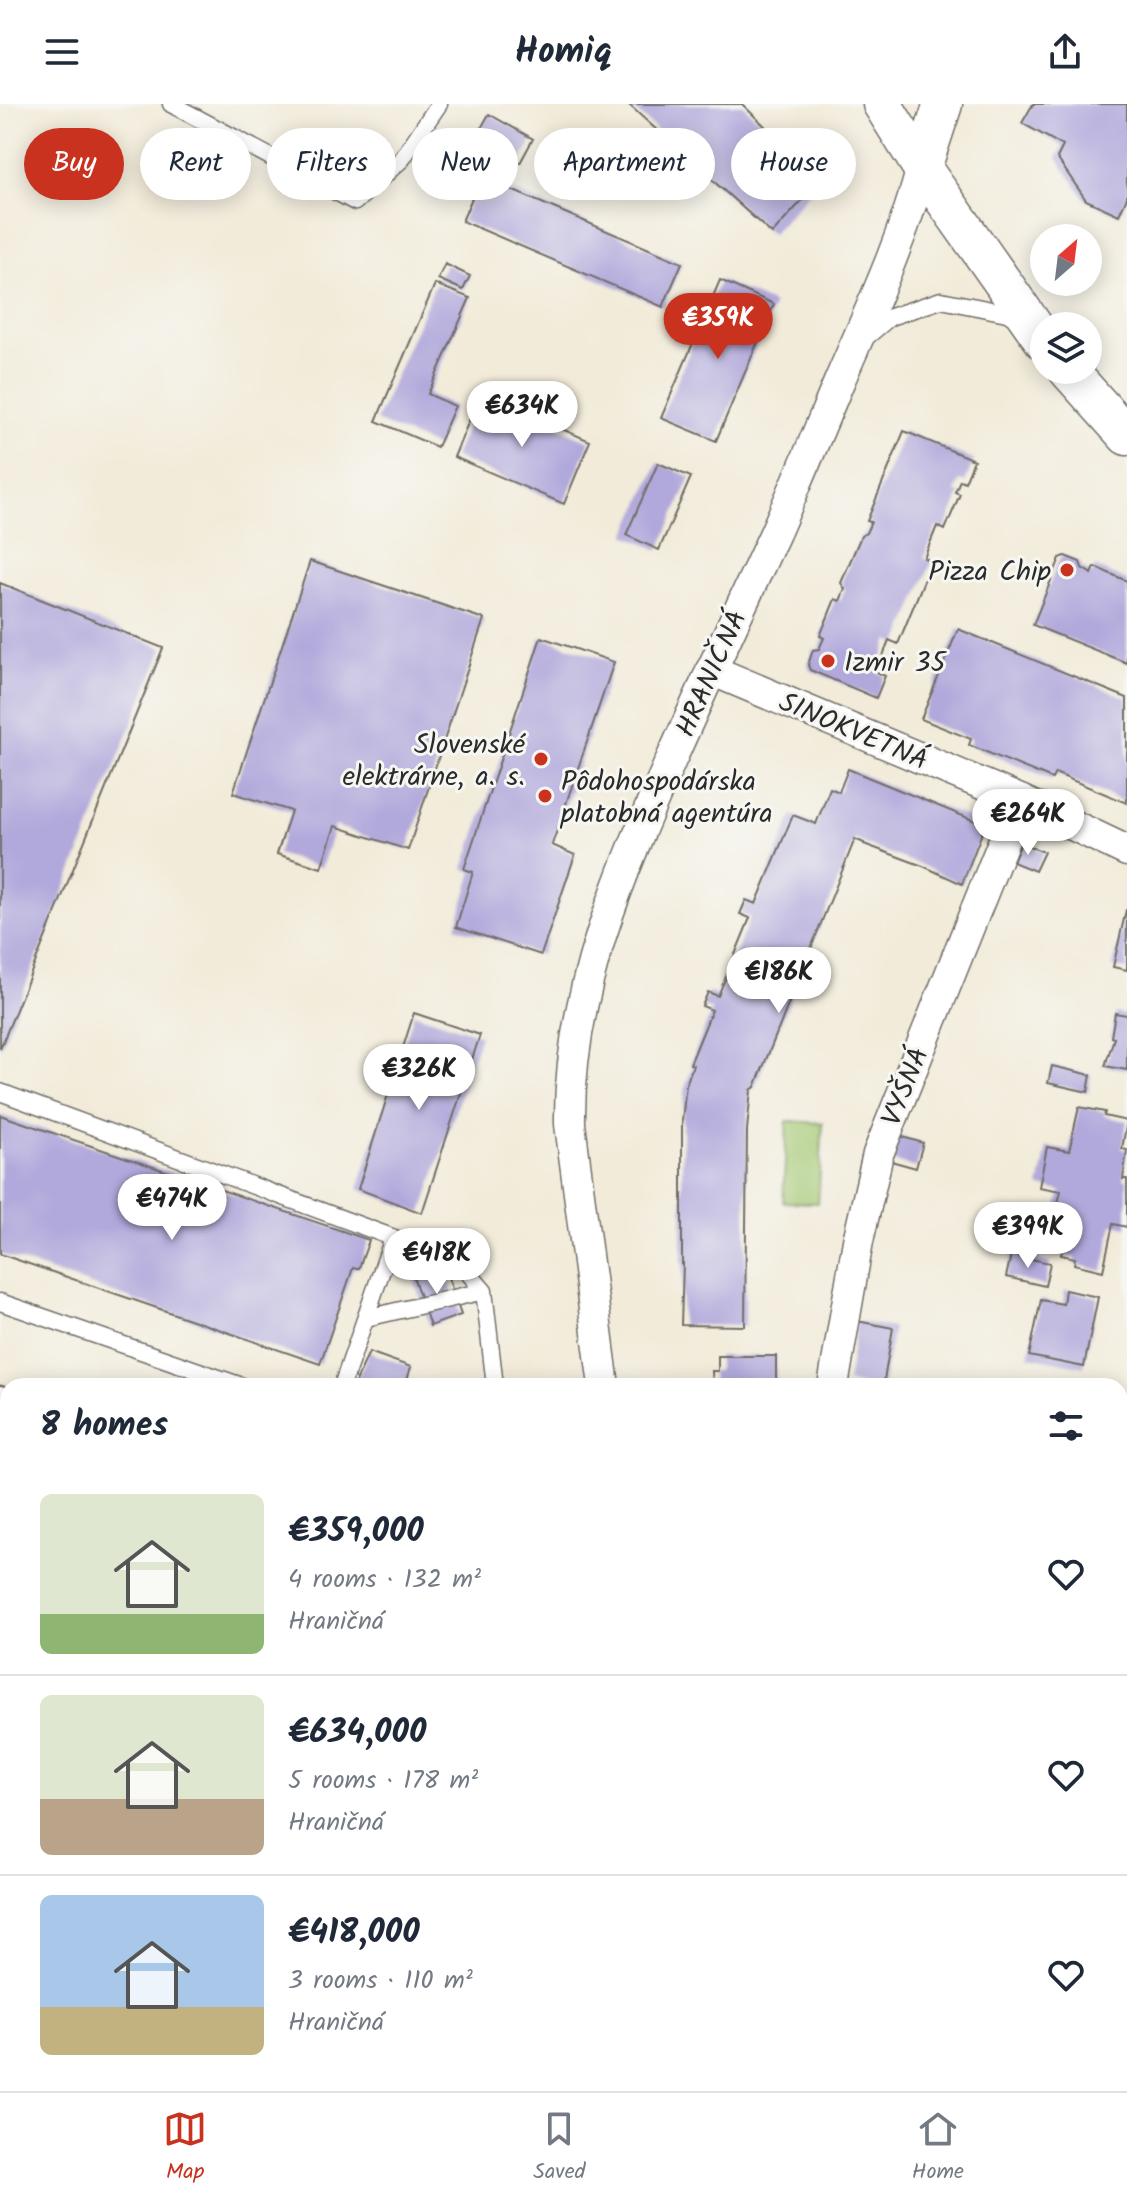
<!DOCTYPE html>
<html lang="en">
<head>
<meta charset="utf-8">
<style>
	body { margin:0; font-family:Kalam,sans-serif; background:#f6f6f7; color:#1f2937; height:100vh; display:flex; flex-direction:column; font-size:30px; white-space:nowrap }
	* { box-sizing:border-box; margin:0 }
	p { font-size:26px; color:#747a83 }
	.icon { flex:none; width:44px; height:44px; fill:none; stroke:currentColor; stroke-width:2; stroke-linecap:round; stroke-linejoin:round }
	.map { position:relative; flex:1; overflow:hidden }
	.drawer { position:absolute; left:0px; top:1274px; width:1128px; height:714px; display:flex; flex-direction:column; background:#fff; border-radius:24px 24px 0 0; box-shadow:0 4px 20px #0003 }
	.drawer>* { flex:none }
	.banner { position:absolute; left:24px; top:24px; width:1080px; height:72px; display:flex; gap:16px }
	.needle { width:52px; rotate:28deg }
	.tools { position:absolute; left:1030px; top:120px; display:grid; gap:16px }
	.tools a { display:grid; place-items:center; width:72px; height:72px; border-radius:50%; background:#fff; box-shadow:0 4px 20px #0003; font-size:40px }
	.price { position:absolute; translate:-50% -68px; padding:0 18px; border-radius:28px; background:#fff; color:#222; font-size:26px; line-height:52px; filter:drop-shadow(0 2px 4px #0008) }
	.price::after { content:''; position:absolute; left:50%; top:48px; width:24px; height:18px; margin-left:-12px; background:inherit; clip-path:polygon(0 0,100% 0,50% 100%) }
	.price.on { background:#c8321e; color:#fff }
	ul { padding:0; list-style:none }
	li { display:flex; align-items:center; gap:24px; height:200px; padding:0 40px }
	li+li { border-top:2px solid #e0e1e3 }
	li span { display:grid; place-items:center; flex:none; width:224px; height:160px; border-radius:12px; color:#555 }
	li>.icon { margin-inline-start:auto }
	span .icon { width:96px; height:96px; fill:#fffc; stroke-width:1 }
	li b { font-size:34px }
	h2 { display:flex; justify-content:space-between; align-items:center; height:96px; padding:0 40px; font-size:34px }
	.tag { padding:0 28px; border-radius:36px; background:#fff; box-shadow:0 4px 20px #0003; font-size:28px; line-height:72px }
	.tag.on { background:#c8321e; color:#fff }
	header { display:flex; justify-content:space-between; align-items:center; height:104px; padding:0 40px; background:#fff; font-size:36px; font-weight:700 }
	.dock { display:flex; justify-content:space-around; align-items:center; height:112px; border-top:2px solid #e0e1e3; background:#fff; font-size:22px; color:#747a83 }
	.dock a { display:grid; justify-items:center; gap:4px }
	.dock .on { color:#c8321e }
	.map>svg:first-child { display:block }
	.green { fill:#a3c770; stroke:#67794e; stroke-width:2 }
	.building { fill:#b1a8db }
	.lines { fill:none; stroke-linecap:round; stroke-linejoin:round }
	.service-casing { stroke:#716e68; stroke-width:19 }
	.minor-casing { stroke:#716e68; stroke-width:33 }
	.tertiary-casing { stroke:#716e68; stroke-width:41 }
	.service { stroke:#fff; stroke-width:16 }
	.minor { stroke:#fff; stroke-width:30 }
	.tertiary { stroke:#fff; stroke-width:38 }
	.poi-dot { fill:#c8321e; stroke:#f6f6f2; stroke-width:3 }
	.labels { text-anchor:middle; stroke-width:6; stroke-linejoin:round; paint-order:stroke }
	.poi-label { font-size:28px; fill:#2b2b2b; stroke:#f6f6f2; text-anchor:end }
	.street-label { font-size:28px; fill:#2b2b2b; stroke:#f6f6f2 }
</style>
</head>
<body>
<header><svg class="icon" aria-label="menu" viewBox="0 0 24 24"><path d="M4 6h16M4 12h16M4 18h16"/></svg>Homiq<svg class="icon" aria-label="share" viewBox="0 0 24 24"><path d="M12 15V3M7 8l5-5 5 5M5 13v7h14v-7"/></svg></header>
<div class="map">
<svg width="1127" height="1987" viewBox="0 0 1127 1987">
	<rect width="100%" height="100%" fill="#f6f6f2"/>
	<filter id="ink" filterUnits="userSpaceOnUse"><feTurbulence type="fractalNoise" baseFrequency=".0125" numOctaves="2"/><feDisplacementMap in="SourceGraphic" scale="16" xChannelSelector="R" yChannelSelector="G"/><feConvolveMatrix kernelMatrix="1 2 1 2 8 2 1 2 1" color-interpolation-filters="sRGB"/></filter>
	<filter id="wash" filterUnits="userSpaceOnUse"><feTurbulence type="fractalNoise" baseFrequency=".006" numOctaves="4" result="noise"/><feDisplacementMap in="SourceGraphic" scale="32" xChannelSelector="R" yChannelSelector="G"/><feGaussianBlur stdDeviation="1.8" result="paint"/><feColorMatrix in="noise" values="0 0 0 0 0 0 0 0 0 0 0 0 0 0 0 0 0 1.4 0 .05"/><feComposite in="paint" operator="in"/></filter>
	<g filter="url(#wash)">
		<rect width="100%" height="100%" fill="#f2ebd9"/>
		<path class="green" d="M 787,1017 L 823,1019 L 818,1099 L 783,1098 Z"/>
		<g id="blocks">
			<path class="building" d="M 628,0 L 742,0 L 805,61 L 808,58 L 824,72 L 772,130 Z
				M 1033,0 L 1127,0 L 1127,93 L 1119,111 L 1086,96 L 1057,54 L 1063,42 L 1022,19 Z
				M 489,10 L 533,35 L 520,59 L 475,35 Z
				M 481,73 L 682,159 L 663,203 L 462,117 Z
				M 445,160 L 470,172 L 463,186 L 438,175 Z
				M 720,176 L 774,200 L 716,337 L 661,314 Z
				M 435,180 L 470,194 L 428,290 L 455,302 L 437,343 L 376,317 Z
				M 480,290 L 590,337 L 564,400 L 454,353 Z
				M 904,327 L 974,356 L 965,378 L 960,376 L 955,388 L 960,390 L 945,426 L 937,422 L 924,454 L 932,457 L 898,540 L 889,536 L 877,568 L 885,572 L 876,594 L 810,566 L 808,561 L 813,546 L 819,545 L 824,534 L 820,532 L 835,495 L 840,497 L 845,485 L 841,479 L 861,432 L 866,429 L 871,418 L 867,417 Z
				M 658,359 L 691,373 L 659,446 L 626,431 Z
				M 1065,452 L 1080,458 L 1082,464 L 1092,470 L 1095,463 L 1127,477 L 1127,559 L 1033,521 L 1060,454 Z
				M 310,457 L 484,515 L 408,746 L 335,722 L 321,764 L 277,750 L 291,707 L 233,689 Z
				M 0,479 L 163,544 L 0,945 Z
				M 958,525 L 1127,594 L 1127,699 L 1055,669 L 1052,675 L 969,641 L 971,635 L 921,615 Z
				M 541,533 L 614,558 L 552,741 L 575,751 L 541,851 L 456,823 L 473,768 L 464,765 Z
				M 848,665 L 985,721 L 962,780 L 923,762 L 864,740 L 864,739 L 855,735 L 755,983 L 751,986 L 747,1026 L 745,1222 L 681,1221 L 683,1160 L 682,1161 L 682,1017 L 686,981 L 693,961 L 690,960 L 712,906 L 702,902 L 708,888 L 718,892 L 750,814 L 740,810 L 746,796 L 756,800 L 793,711 L 816,720 L 830,684 L 839,688 Z
				M 1021,739 L 1044,748 L 1035,767 L 1013,758 Z
				M 1126,806 L 1127,806 L 1127,866 L 1113,863 Z
				M 414,909 L 480,931 L 422,1109 L 358,1085 Z
				M 1115,909 L 1127,911 L 1127,966 L 1105,962 L 1114,934 L 1111,933 Z
				M 1052,962 L 1091,971 L 1088,988 L 1048,979 Z
				M 1079,1003 L 1105,1008 L 1104,1012 L 1127,1017 L 1122,1045 L 1127,1046 L 1123,1075 L 1127,1075 L 1127,1123 L 1113,1120 L 1103,1167 L 1074,1160 L 1075,1154 L 1061,1151 L 1071,1106 L 1057,1103 L 1061,1087 L 1039,1083 L 1047,1043 L 1069,1047 Z
				M 0,1011 L 369,1136 L 359,1164 L 353,1164 L 320,1260 L 0,1150 Z
				M 899,1032 L 923,1039 L 916,1064 L 891,1057 Z
				M 1011,1151 L 1050,1159 L 1045,1182 L 1006,1173 Z
				M 444,1161 L 461,1211 L 430,1222 L 413,1172 Z
				M 1065,1186 L 1098,1193 L 1084,1263 L 1029,1252 L 1041,1196 L 1063,1200 Z
				M 857,1217 L 893,1224 L 883,1282 L 868,1282 L 847,1278 Z
				M 369,1248 L 411,1263 L 405,1282 L 354,1282 Z
				M 718,1252 L 776,1252 L 776,1282 L 713,1282 L 712,1267 L 718,1267 Z
				M 0,1308 L 8,1311 L 8,1508 L 0,1506 Z
				M 0,1549 L 8,1552 L 8,1608 L 0,1605 Z
				M 1120,1780 L 1127,1782 L 1127,1829 L 1120,1827 Z
				M 8,1813 L 8,1872 L 0,1869 L 0,1833 Z
				M 1120,1899 L 1127,1900 L 1127,1949 L 1120,1947 Z
				M 0,1901 L 8,1905 L 8,1980 L 13,1980 L 10,1987 L 0,1987 Z
				M 341,1980 L 413,1980 L 410,1987 L 338,1987 Z
				M 866,1980 L 904,1980 L 907,1987 L 847,1987 Z
				M 1015,1980 L 1067,1980 L 1066,1987 L 1013,1987 Z"/>
		</g>
	</g>
	<g filter="url(#ink)">
		<use href="#blocks" fill-opacity="0" stroke="#716e68" stroke-width="2"/>
		<g class="lines">
			<defs>
				<path id="service" d="M 171,0 L 355,98 L 402,55 L 439,0
					M 865,234 L 890,213 L 941,196 L 1007,209 L 1020,217
					M 0,988 L 459,1158 L 484,1187 L 495,1282
					M 0,1198 L 242,1282
					M 366,1214 L 484,1187
					M 342,1282 L 393,1134
					M 0,1290 L 8,1293
					M 0,1520 L 8,1523
					M 0,1666 L 4,1656 L 8,1658
					M 0,1883 L 8,1886
					M 241,1980 L 259,1987
					M 65,1987 L 68,1980
					M 326,1987 L 329,1980
					M 478,1987 L 481,1980"/>
				<path id="minor" d="M 711,566 L 1020,696 L 1127,747
					M 604,1282 L 570,1020 C 568,888 622,767 674,649 C 707,575 741,502 775,429 C 797,379 818,328 839,278 C 869,208 902,138 922,64
					M 833,1282 L 858,1137 L 878,1050 L 1020,696
					M 1120,1403 L 1127,1370
					M 1120,1529 L 1127,1531
					M 1120,1863 L 1127,1864
					M 694,1980 L 695,1987
					M 984,1980 L 986,1987"/>
				<path id="tertiary" d="M 882,0 L 922,64 L 1044,237
					M 922,64 L 943,0
					M 1068,266 L 1127,332"/>
			</defs>
			<use href="#service" class="service-casing"/>
			<use href="#minor" class="minor-casing"/>
			<use href="#tertiary" class="tertiary-casing"/>
			<use href="#service" class="service"/>
			<use href="#minor" class="minor"/>
			<use href="#tertiary" class="tertiary"/>
		</g>
	</g>
	<g class="poi-dot">
		<circle cx="1067" cy="466" r="8"/>
		<circle cx="828" cy="557" r="8"/>
		<circle cx="541" cy="655" r="8"/>
		<circle cx="545" cy="692" r="8"/>
	</g>
	<g class="labels">
		<g class="poi-label">
			<text x="1051" y="476">Pizza Chip</text>
			<text x="844" y="567" text-anchor="start">Izmir 35</text>
			<text x="525" y="649">Slovenské<tspan x="525" dy="32">elektrárne, a. s.</tspan></text>
			<text x="561" y="686" text-anchor="start">Pôdohospodárska<tspan x="561" dy="32">platobná agentúra</tspan></text>
		</g>
		<g class="street-label">
			<text transform="translate(710 569) rotate(-66)" y="10">HRANIČNÁ</text>
			<text transform="translate(854 626) rotate(23)" y="10">SINOKVETNÁ</text>
			<text transform="translate(904 982) rotate(-68)" y="10">VYŠNÁ</text>
		</g>
	</g>
</svg>
<div class="tools">
<a><svg class="needle" viewBox="-14 -14 28 28"><path d="M0-13l5 13h-10z" fill="#e53935"/><path d="M0 13l5-13h-10z" fill="#747a83"/></svg></a>
<a><svg class="icon" aria-label="layers" viewBox="0 0 24 24"><path d="M12 4l9 5-9 5-9-5zM3 14l9 5 9-5"/></svg></a>
</div>
<b class="price on" style="left:718px;top:257px">€359K</b>
<b class="price" style="left:522px;top:345px">€634K</b>
<b class="price" style="left:1028px;top:753px">€264K</b>
<b class="price" style="left:779px;top:911px">€186K</b>
<b class="price" style="left:419px;top:1008px">€326K</b>
<b class="price" style="left:172px;top:1138px">€474K</b>
<b class="price" style="left:1028px;top:1166px">€399K</b>
<b class="price" style="left:437px;top:1192px">€418K</b>
<div class="banner">
<a class="tag on">Buy</a>
<a class="tag">Rent</a>
<a class="tag">Filters</a>
<a class="tag">New</a>
<a class="tag">Apartment</a>
<a class="tag">House</a>
</div>
<section class="drawer">
<h2>8 homes<svg class="icon" aria-label="filters" viewBox="0 0 24 24"><path d="M4 7h16M4 17h16"/><circle cx="9" cy="7" r="2"/><circle cx="15" cy="17" r="2"/></svg></h2>
<ul>
<li><span style="background:linear-gradient(#dfe7d0 75%,#8fb573 0)"><svg class="icon" aria-label="home" viewBox="0 0 24 24"><path d="M3 11l9-7 9 7M6 9v11h12V9"/></svg></span><div><b>€359,000</b><p>4 rooms · 132 m²</p><p>Hraničná</p></div><svg class="icon" aria-label="heart" viewBox="0 0 24 24"><path d="M12 20l-8-8c-3-5 5-10 8-4 3-6 11-1 8 4z"/></svg></li>
<li><span style="background:linear-gradient(#dfe7d0 65%,#b9a48a 0)"><svg class="icon" aria-label="home" viewBox="0 0 24 24"><path d="M3 11l9-7 9 7M6 9v11h12V9"/></svg></span><div><b>€634,000</b><p>5 rooms · 178 m²</p><p>Hraničná</p></div><svg class="icon" aria-label="heart" viewBox="0 0 24 24"><path d="M12 20l-8-8c-3-5 5-10 8-4 3-6 11-1 8 4z"/></svg></li>
<li><span style="background:linear-gradient(#a9c7e8 70%,#c2b280 0)"><svg class="icon" aria-label="home" viewBox="0 0 24 24"><path d="M3 11l9-7 9 7M6 9v11h12V9"/></svg></span><div><b>€418,000</b><p>3 rooms · 110 m²</p><p>Hraničná</p></div><svg class="icon" aria-label="heart" viewBox="0 0 24 24"><path d="M12 20l-8-8c-3-5 5-10 8-4 3-6 11-1 8 4z"/></svg></li>
</ul>
</section>
</div>
<nav class="dock">
<a class="on"><svg class="icon" aria-label="map" viewBox="0 0 24 24"><path d="M3 6l6-2 6 2 6-2v14l-6 2-6-2-6 2zM9 4v14M15 6v14"/></svg>Map</a>
<a><svg class="icon" aria-label="saved" viewBox="0 0 24 24"><path d="M7 4h10v16l-5-4-5 4z"/></svg>Saved</a>
<a><svg class="icon" aria-label="home" viewBox="0 0 24 24"><path d="M3 11l9-7 9 7M6 9v11h12V9"/></svg>Home</a>
</nav>
</body>
</html>
